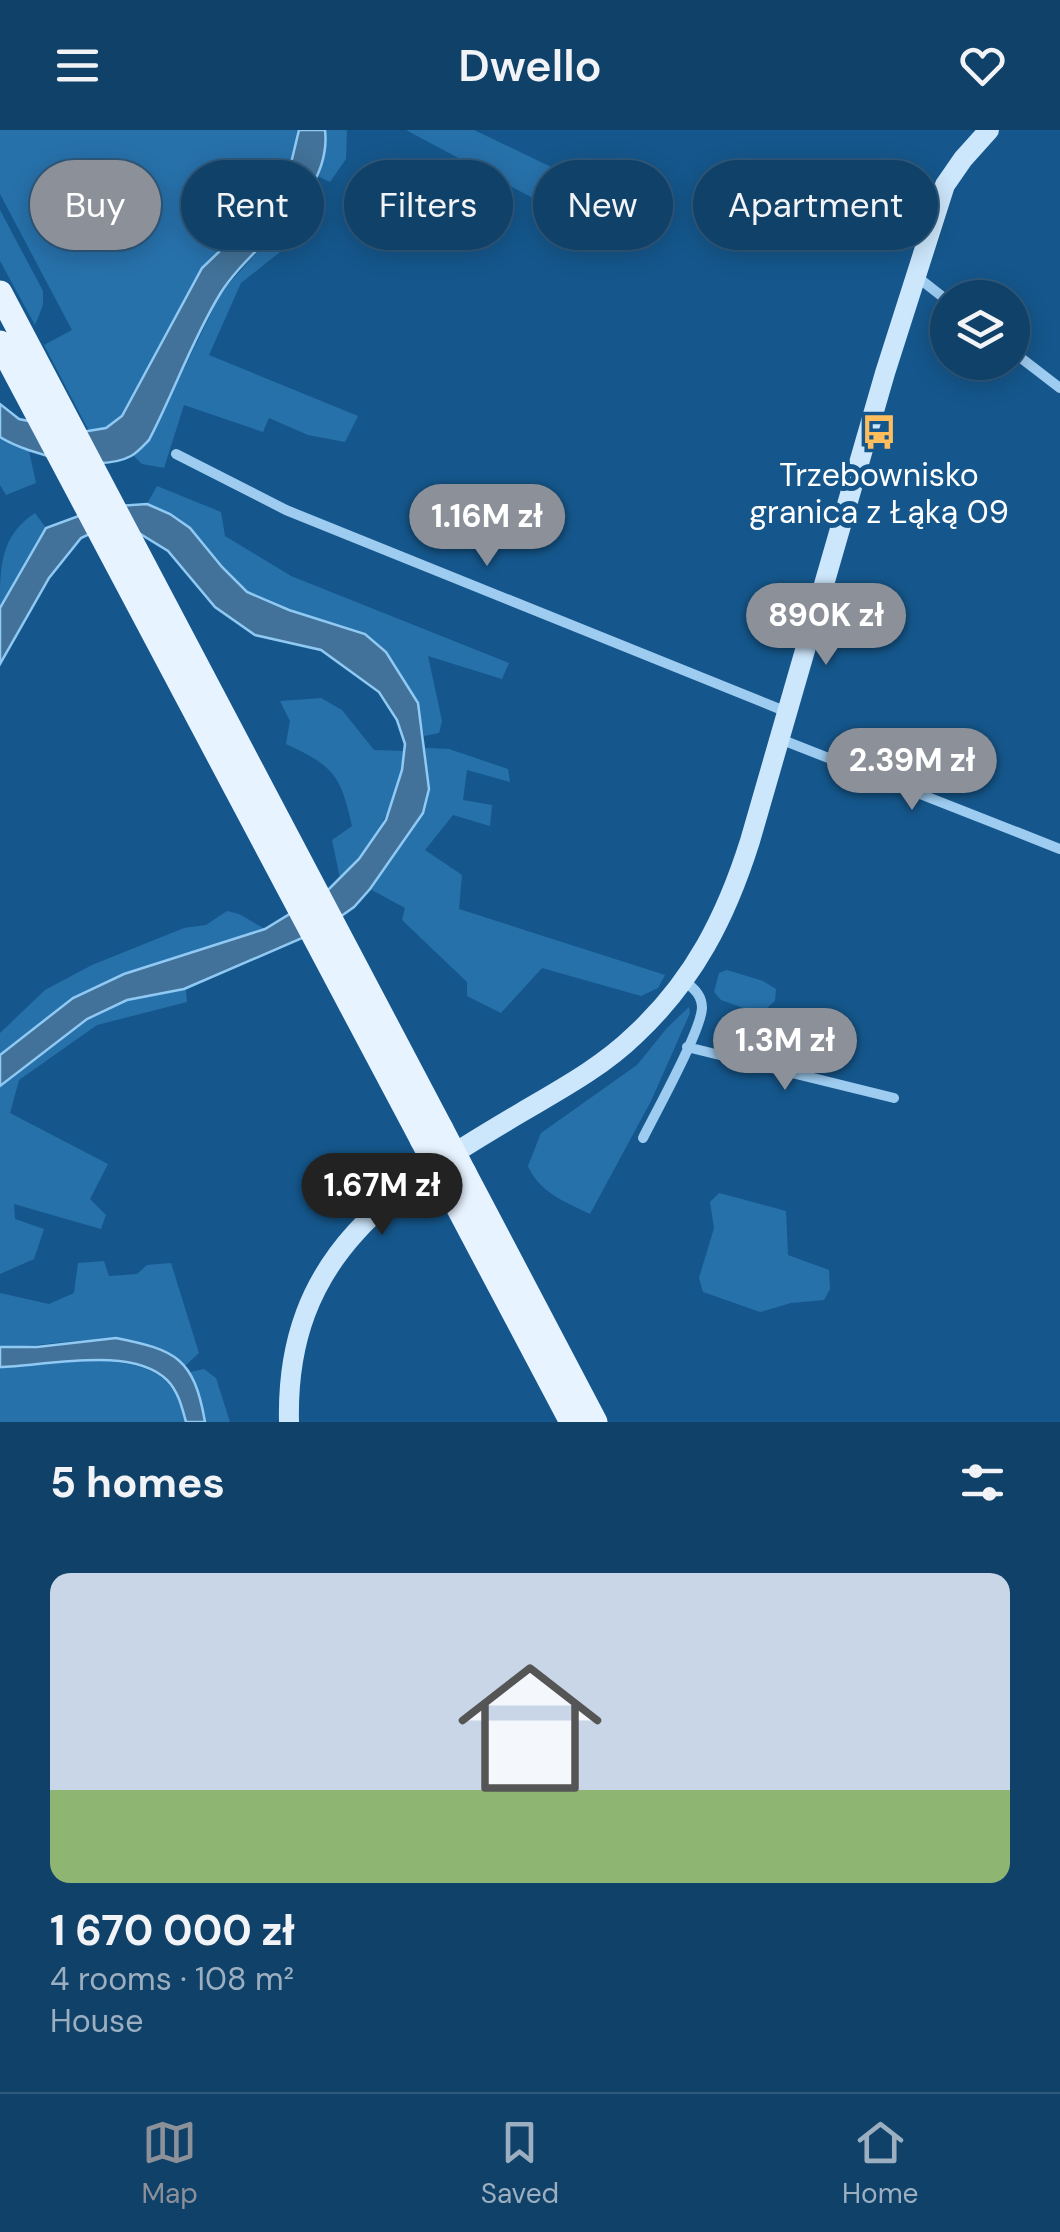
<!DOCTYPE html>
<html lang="en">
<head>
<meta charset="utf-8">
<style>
	body { margin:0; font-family:"DM Sans",sans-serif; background:#1e4c71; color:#f1f3f6; height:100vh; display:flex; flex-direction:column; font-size:38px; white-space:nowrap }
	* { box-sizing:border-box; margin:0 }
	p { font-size:32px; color:#9cafc0 }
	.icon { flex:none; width:55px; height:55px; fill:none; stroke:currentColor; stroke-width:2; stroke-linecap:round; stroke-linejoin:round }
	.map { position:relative; height:1292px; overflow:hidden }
	.drawer { display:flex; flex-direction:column; background:#104169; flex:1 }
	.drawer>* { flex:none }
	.hud { position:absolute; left:30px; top:30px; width:1000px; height:90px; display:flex; gap:20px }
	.tools { position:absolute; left:930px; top:150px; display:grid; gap:20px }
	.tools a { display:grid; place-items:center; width:100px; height:100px; border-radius:50%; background:#104169; box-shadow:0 5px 25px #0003,0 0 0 2px #305a7d; font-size:50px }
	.price { position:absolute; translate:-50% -85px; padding:0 22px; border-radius:35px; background:#8c9099; color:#fff; font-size:32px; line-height:65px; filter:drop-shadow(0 2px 5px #0008) }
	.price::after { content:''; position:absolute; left:50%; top:60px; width:30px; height:22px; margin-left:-15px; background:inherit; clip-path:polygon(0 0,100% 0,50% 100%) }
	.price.on { background:#222; color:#fff }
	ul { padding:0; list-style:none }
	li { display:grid; align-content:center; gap:20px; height:530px; padding:0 50px }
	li+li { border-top:2px solid #305a7d }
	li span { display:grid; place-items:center; height:310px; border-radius:20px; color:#555 }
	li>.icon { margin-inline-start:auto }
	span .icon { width:180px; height:180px; fill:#fffc; stroke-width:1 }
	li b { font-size:42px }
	h2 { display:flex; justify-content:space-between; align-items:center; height:120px; padding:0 50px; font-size:42px }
	.tag { padding:0 35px; border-radius:45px; background:#104169; box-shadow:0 5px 25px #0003,0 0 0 2px #305a7d; font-size:35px; line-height:90px }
	.tag.on { background:#8c9099; color:#fff }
	header { display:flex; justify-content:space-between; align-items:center; height:130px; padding:0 50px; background:#104169; font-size:45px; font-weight:600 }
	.tabs { display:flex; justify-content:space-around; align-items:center; height:140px; border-top:2px solid #305a7d; background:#104169; font-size:28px; color:#9cafc0 }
	.tabs a { display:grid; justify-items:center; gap:5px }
	.tabs .on { color:#8c9099 }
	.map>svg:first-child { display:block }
	.green { fill:#2771ab }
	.water { fill:#427299; stroke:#90c9f3; stroke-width:2.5 }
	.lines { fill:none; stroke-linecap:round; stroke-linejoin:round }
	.street { stroke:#9eccf0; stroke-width:10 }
	.secondary { stroke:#cce6fb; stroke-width:20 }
	.primary { stroke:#e7f3ff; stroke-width:25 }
	.primary-bridge { stroke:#e7f3ff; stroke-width:25 }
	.labels { text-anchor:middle; stroke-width:10; stroke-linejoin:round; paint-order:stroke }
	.poi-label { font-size:32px; fill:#fff; stroke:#15578c }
</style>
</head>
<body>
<header><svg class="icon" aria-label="menu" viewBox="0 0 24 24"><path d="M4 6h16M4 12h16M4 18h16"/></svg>Dwello<svg class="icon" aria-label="heart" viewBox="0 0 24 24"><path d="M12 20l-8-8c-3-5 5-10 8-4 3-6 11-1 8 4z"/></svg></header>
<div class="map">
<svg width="1060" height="1292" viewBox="0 0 1060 1292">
	<rect width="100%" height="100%" fill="#15578c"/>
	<path class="green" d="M 0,0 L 299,0 L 292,29 L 269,74 L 202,138 L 122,286 L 106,298 L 89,301 L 44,215 L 72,200 L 0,64 Z
		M 325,0 L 347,0 L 346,29 L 330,52 L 315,45 L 326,13 Z
		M 406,0 L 474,0 L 591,56 L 570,88 Z
		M 308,60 L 322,70 L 304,103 L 241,153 L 209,225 L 358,286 L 345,312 L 308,305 L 269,288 L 263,302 L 184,275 L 164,338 L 142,334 L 133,325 L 149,310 L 222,161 L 275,103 Z
		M 0,80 L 43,161 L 43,175 L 35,195 L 0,131 Z
		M 0,307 L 29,321 L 36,353 L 6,365 L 0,355 Z
		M 157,356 L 221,382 L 225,406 L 291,446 L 509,533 L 502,549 L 428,526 L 442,591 L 439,603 L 424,606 L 418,573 L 386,522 L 366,504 L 289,480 L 247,462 L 170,384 L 147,374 Z
		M 35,383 L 46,398 L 0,478 C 0,437 0,406 35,383 Z
		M 321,568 L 342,580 L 374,620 L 404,621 C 399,671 376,713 340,748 L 332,710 L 352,696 C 341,646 334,636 286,614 L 290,591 L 280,571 Z
		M 425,618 L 449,619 L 508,639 L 510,652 L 467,640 L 463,670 L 492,675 L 490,696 L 453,685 L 425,720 L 462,745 L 459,779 L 665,845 L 658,858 L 641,866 L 542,838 L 501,883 L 467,866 L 467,852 L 402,790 L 405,778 L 370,759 L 423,683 L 429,659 Z
		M 227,781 L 239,784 L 265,799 L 124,844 L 74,868 L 0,925 L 0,903 L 45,860 L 92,835 L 184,798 L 206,795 Z
		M 231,839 L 186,860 L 187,872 L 97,895 L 19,950 L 10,983 L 108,1034 L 90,1069 L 106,1085 L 101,1099 L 14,1074 L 15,1089 L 44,1099 L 34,1129 L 0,1144 L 0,956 L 87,889 L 127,870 L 184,859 Z
		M 727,840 L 763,851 L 776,859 L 775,871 L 760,884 L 721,870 L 714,862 L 719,843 Z
		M 689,877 L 690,883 L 651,971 L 590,1084 C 565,1072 539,1062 528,1036 L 541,1003 L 637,935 L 667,898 Z
		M 719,1063 L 786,1081 L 788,1125 L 829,1140 L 830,1159 L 824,1170 L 791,1173 L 760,1182 L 703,1162 L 699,1148 L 714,1098 L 710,1072 Z
		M 104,1131 L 109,1146 L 137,1144 L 147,1135 L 171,1133 L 199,1223 L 185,1236 C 143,1191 55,1218 0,1217 L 0,1163 L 49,1174 L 74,1163 L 78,1133 Z
		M 99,1230 C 148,1236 172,1239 186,1292 L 0,1292 L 0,1237 Z
		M 204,1239 L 216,1248 L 230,1292 L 205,1292 L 190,1242 Z"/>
	<path class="water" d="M 299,0 L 325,0 C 333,69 251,113 220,164 C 192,210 174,262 149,310 C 144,315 138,322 131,326 C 100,343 29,325 0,307 L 0,274 L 19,289 L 82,302 L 106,298 L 122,286 L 202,138 L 269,74 L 292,29 Z
		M 147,374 L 170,384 L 190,398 L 222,437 L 247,462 L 289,480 L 365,504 L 386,522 L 418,573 L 429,659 L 423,683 L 370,759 L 354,777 L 323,799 L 184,859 L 127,870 L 87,889 L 0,956 L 0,925 L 73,868 L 124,844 L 265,799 L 327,761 L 359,729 L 386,690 L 402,640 L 405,614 L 397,590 L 379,562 L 321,520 L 255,505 L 215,477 L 168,421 L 137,402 L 104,397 L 81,408 L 49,448 L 0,534 L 0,478 L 46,398 L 103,377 Z
		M 116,1208 C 176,1220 194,1228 205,1292 L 186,1292 C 182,1277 178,1261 167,1250 C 132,1215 45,1236 0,1237 L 0,1217 L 37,1217 Z"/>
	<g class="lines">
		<path class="street" d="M 916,146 L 948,171
			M 1012,221 L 1060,258
			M 176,324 L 286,380 L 787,582
			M 780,609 L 1060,719
			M 687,917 L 894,968
			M 643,1008 C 656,982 701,901 702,878 C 702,865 694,859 686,852"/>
		<path class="secondary" d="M 289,1292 C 285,1124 393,1058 522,982 C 561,959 602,937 635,905 C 694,850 726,787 750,711 L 885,243 L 945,55 L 963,29 L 989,0"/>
		<path class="primary" d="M 0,163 L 441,999
			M 0,213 L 422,1009
			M 464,1043 L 595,1292
			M 446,1054 L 572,1292"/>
		<path class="primary-bridge" d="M 441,999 L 464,1043
			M 422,1009 L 446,1054"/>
	</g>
	<defs>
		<symbol id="bus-bare" viewBox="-9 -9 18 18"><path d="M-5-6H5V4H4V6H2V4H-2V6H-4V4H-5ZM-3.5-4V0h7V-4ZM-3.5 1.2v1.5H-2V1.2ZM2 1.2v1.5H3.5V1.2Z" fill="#ffbd5d" stroke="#15578c" stroke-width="2.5" paint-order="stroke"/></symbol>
	</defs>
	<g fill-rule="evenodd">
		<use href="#bus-bare" x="854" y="277" width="50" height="50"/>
	</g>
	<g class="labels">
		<g class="poi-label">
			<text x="879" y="356">Trzebownisko<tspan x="879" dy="37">granica z Łąką 09</tspan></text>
		</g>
	</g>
</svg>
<div class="tools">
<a><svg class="icon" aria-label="layers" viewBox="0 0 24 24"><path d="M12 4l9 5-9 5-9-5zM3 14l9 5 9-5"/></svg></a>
</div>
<b class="price" style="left:487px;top:439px">1.16M zł</b>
<b class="price" style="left:826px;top:538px">890K zł</b>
<b class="price" style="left:912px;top:683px">2.39M zł</b>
<b class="price" style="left:785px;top:963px">1.3M zł</b>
<b class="price on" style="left:382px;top:1108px">1.67M zł</b>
<div class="hud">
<a class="tag on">Buy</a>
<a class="tag">Rent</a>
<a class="tag">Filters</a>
<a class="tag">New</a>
<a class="tag">Apartment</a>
</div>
</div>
<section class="drawer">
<h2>5 homes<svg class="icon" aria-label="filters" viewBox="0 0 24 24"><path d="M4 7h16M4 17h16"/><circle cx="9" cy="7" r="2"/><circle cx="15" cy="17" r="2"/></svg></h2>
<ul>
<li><span style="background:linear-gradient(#c9d6e8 70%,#8fb573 0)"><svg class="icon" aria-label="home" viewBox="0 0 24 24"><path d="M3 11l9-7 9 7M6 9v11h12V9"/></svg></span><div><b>1 670 000 zł</b><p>4 rooms · 108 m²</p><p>House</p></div></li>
</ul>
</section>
<nav class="tabs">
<a class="on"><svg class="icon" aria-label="map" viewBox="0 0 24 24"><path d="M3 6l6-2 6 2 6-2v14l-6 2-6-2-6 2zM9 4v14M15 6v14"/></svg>Map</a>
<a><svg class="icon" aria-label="saved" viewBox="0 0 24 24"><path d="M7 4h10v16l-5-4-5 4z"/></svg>Saved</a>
<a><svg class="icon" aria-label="home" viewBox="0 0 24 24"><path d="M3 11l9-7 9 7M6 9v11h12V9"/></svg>Home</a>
</nav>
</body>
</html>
